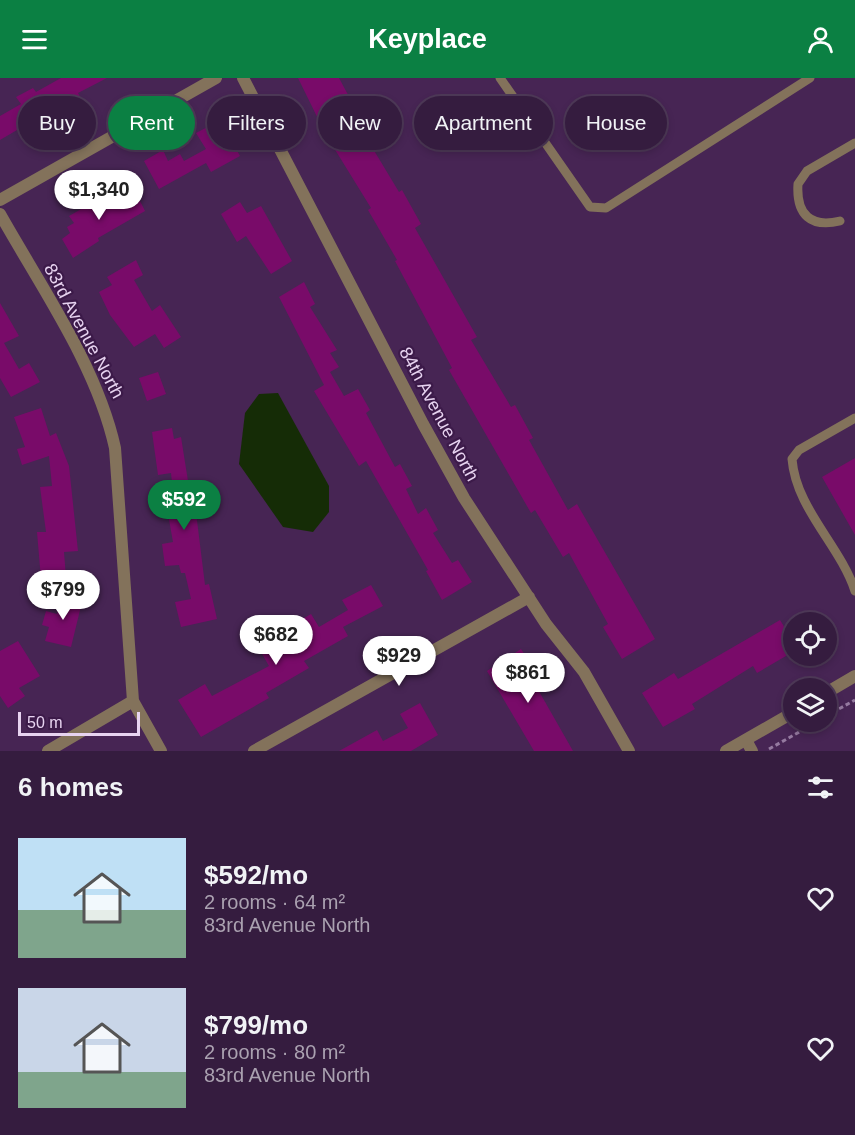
<!DOCTYPE html>
<html lang="en">
<head>
<meta charset="utf-8">
<style>
	body { margin:0; font-family:Helvetica,sans-serif; background:#3d2546; color:#f1f3f6; height:100vh; display:flex; flex-direction:column; font-size:22px; white-space:nowrap }
	* { box-sizing:border-box; margin:0 }
	p { font-size:20px; color:#aaa1b0 }
	.icon { flex:none; width:33px; height:33px; fill:none; stroke:currentColor; stroke-width:2; stroke-linecap:round; stroke-linejoin:round }
	.map { position:relative; height:673px; overflow:hidden }
	.side { display:flex; flex-direction:column; background:#351c3f; flex:1 }
	.side>* { flex:none }
	.banner { position:absolute; left:18px; top:18px; width:819px; height:54px; display:flex; gap:12px }
	.tools { position:absolute; left:783px; top:534px; display:grid; gap:12px }
	.tools a { display:grid; place-items:center; width:54px; height:54px; border-radius:50%; background:#351c3f; box-shadow:0 3px 9px #0003,0 0 0 2px #4f3a59; font-size:30px }
	.scale { position:absolute; left:18px; bottom:15px; width:122px; box-sizing:border-box; padding-left:6px; border:3px solid #e7d3f0; border-top:0; font-size:16px; line-height:21px; white-space:nowrap; color:#e7d3f0; -webkit-text-stroke:4px #3c1a49; paint-order:stroke }
	.price { position:absolute; translate:-50% -51px; padding:0 14px; border-radius:21px; background:#fff; color:#222; font-size:20px; line-height:39px; filter:drop-shadow(0 2px 3px #0008) }
	.price::after { content:''; position:absolute; left:50%; top:36px; width:18px; height:14px; margin-left:-9px; background:inherit; clip-path:polygon(0 0,100% 0,50% 100%) }
	.price.active { background:#0b8043; color:#fff }
	ul { padding:0; list-style:none }
	li { display:flex; align-items:center; gap:18px; height:150px; padding:0 18px }
	li span { display:grid; place-items:center; flex:none; width:168px; height:120px; border-radius:0px; color:#555 }
	li>.icon { margin-inline-start:auto }
	span .icon { width:72px; height:72px; fill:#fffc; stroke-width:1 }
	li b { font-size:26px }
	h2 { display:flex; justify-content:space-between; align-items:center; height:72px; padding:0 18px; font-size:26px }
	.chip { padding:0 21px; border-radius:27px; background:#351c3f; box-shadow:0 3px 9px #0003,0 0 0 2px #4f3a59; font-size:21px; line-height:54px }
	.chip.active { background:#0b8043; color:#fff }
	header { display:flex; justify-content:space-between; align-items:center; height:78px; padding:0 18px; background:#0b8043; color:#fff; font-size:27px; font-weight:800 }
	.map>svg:first-child { display:block }
	.water { fill:#152c06 }
	.building { fill:#790b69 }
	.lines { fill:none; stroke-linecap:round; stroke-linejoin:round }
	.path { stroke:#957aa0; stroke-width:3; stroke-dasharray:4.5 3; stroke-linecap:butt }
	.service { stroke:#83725b; stroke-width:9 }
	.minor { stroke:#83725b; stroke-width:12 }
	.tertiary { stroke:#83725b; stroke-width:12 }
	.labels { text-anchor:middle; stroke-width:4.5; stroke-linejoin:round; paint-order:stroke }
	.street-label { font-size:18px; fill:#e7d3f0; stroke:#3c1a49 }
</style>
</head>
<body>
<header><svg class="icon" aria-label="menu" viewBox="0 0 24 24"><path d="M4 6h16M4 12h16M4 18h16"/></svg>Keyplace<svg class="icon" aria-label="person" viewBox="0 0 24 24"><circle cx="12" cy="8" r="4"/><path d="M4 21q1-7 8-7t8 7"/></svg></header>
<div class="map">
<svg width="855" height="673" viewBox="0 0 855 673">
	<rect width="100%" height="100%" fill="#472554"/>
	<path class="water" d="M 278,315 L 329,408 L 329,434 L 313,454 L 283,449 L 239,386 L 245,335 L 259,316 Z"/>
	<path class="building" d="M 61,0 L 107,0 L 78,15 L 84,26 L 53,46 L 34,56 L 29,45 L 0,62 L 0,38 L 21,26 L 16,19 L 33,10 L 36,14 Z
		M 298,0 L 339,0 L 360,39 L 355,41 L 399,114 L 402,112 L 421,146 L 415,150 L 477,259 L 471,262 L 511,329 L 515,327 L 533,360 L 529,362 L 568,432 L 577,426 L 655,561 L 622,581 L 603,549 L 608,546 L 569,475 L 563,479 L 535,432 L 531,435 L 449,292 L 452,290 L 395,183 L 397,182 L 368,132 L 371,130 L 326,57 Z
		M 221,42 L 240,78 L 211,94 L 206,85 L 159,111 L 144,83 L 163,72 L 168,83 L 180,76 L 184,83 L 206,71 L 196,55 Z
		M 113,113 L 120,125 L 137,117 L 145,133 L 98,160 L 99,163 L 73,180 L 62,161 L 70,155 L 67,149 L 74,145 L 69,138 Z
		M 240,124 L 247,135 L 261,128 L 292,183 L 271,196 L 246,158 L 237,164 L 221,136 Z
		M 136,182 L 143,197 L 134,202 L 152,233 L 160,227 L 181,259 L 164,270 L 155,256 L 134,269 L 110,237 L 99,214 L 112,207 L 107,199 Z
		M 304,204 L 315,226 L 310,229 L 337,272 L 330,275 L 339,289 L 330,294 L 344,318 L 358,311 L 370,332 L 366,335 L 395,389 L 400,386 L 412,408 L 406,411 L 418,436 L 426,430 L 438,452 L 433,455 L 452,485 L 458,482 L 472,504 L 442,522 L 426,493 L 428,492 L 366,383 L 359,388 L 314,313 L 324,307 L 279,219 Z
		M 0,225 L 19,258 L 4,265 L 19,291 L 29,285 L 40,304 L 11,319 L 0,300 Z
		M 158,294 L 166,316 L 147,323 L 139,300 Z
		M 41,330 L 50,358 L 56,355 L 69,388 L 78,473 L 64,474 L 66,499 L 41,501 L 37,454 L 46,454 L 40,409 L 52,408 L 49,378 L 22,387 L 17,371 L 25,369 L 14,339 Z
		M 172,350 L 174,361 L 181,359 L 188,403 L 192,402 L 205,507 L 209,506 L 217,541 L 181,549 L 175,524 L 191,521 L 185,495 L 181,495 L 179,487 L 165,488 L 162,466 L 173,464 L 166,425 L 174,424 L 171,395 L 158,397 L 152,354 Z
		M 855,380 L 855,457 L 822,399 Z
		M 371,507 L 383,528 L 343,549 L 348,558 L 304,583 L 309,590 L 266,615 L 269,620 L 201,659 L 178,622 L 205,606 L 212,618 L 269,588 L 261,574 L 298,553 L 294,546 L 311,536 L 319,549 L 348,532 L 342,522 Z
		M 63,515 L 83,520 L 71,569 L 45,563 L 49,549 L 42,547 L 46,533 L 57,536 Z
		M 780,542 L 794,565 L 789,572 L 791,575 L 757,595 L 753,588 L 692,626 L 695,631 L 663,649 L 642,615 L 674,595 L 678,601 Z
		M 18,563 L 40,598 L 19,610 L 25,618 L 8,630 L 0,618 L 0,573 Z
		M 521,571 L 538,597 L 532,601 L 573,673 L 534,673 L 487,593 Z
		M 420,625 L 438,657 L 411,673 L 339,673 L 377,652 L 383,663 L 408,650 L 400,636 Z"/>
	<g class="lines">
		<path class="path" d="M 826,638 L 855,622
			M 769,671 L 817,644"/>
		<path class="service" d="M 500,0 L 590,129 L 606,130 L 810,0
			M 840,143 C 811,150 796,137 798,106 L 807,93 L 855,65
			M 855,340 L 799,372 L 792,381 C 796,431 840,467 855,513"/>
		<path class="minor" d="M 243,0 L 423,346 L 464,420 L 546,546 L 584,594 L 629,673
			M 0,122 L 216,0
			M 0,136 C 41,209 97,288 115,370 L 133,623 L 161,673
			M 746,662 L 752,673
			M 48,673 L 133,623
			M 254,673 L 529,519"/>
		<path class="tertiary" d="M 826,615 L 855,598
			M 726,673 L 794,634"/>
	</g>
	<g class="labels">
		<g class="street-label">
			<text transform="translate(84 253) rotate(62)" y="6">83rd Avenue North</text>
			<text transform="translate(439 336) rotate(62)" y="6">84th Avenue North</text>
		</g>
	</g>
</svg>
<div class="tools">
<a><svg class="icon" aria-label="locate" viewBox="0 0 24 24"><circle cx="12" cy="12" r="6"/><path d="M12 2v4M12 18v4M2 12h4M18 12h4"/></svg></a>
<a><svg class="icon" aria-label="layers" viewBox="0 0 24 24"><path d="M12 4l9 5-9 5-9-5zM3 14l9 5 9-5"/></svg></a>
</div>
<div class="scale">50 m</div>
<b class="price" style="left:99px;top:143px">$1,340</b>
<b class="price active" style="left:184px;top:453px">$592</b>
<b class="price" style="left:63px;top:543px">$799</b>
<b class="price" style="left:276px;top:588px">$682</b>
<b class="price" style="left:399px;top:609px">$929</b>
<b class="price" style="left:528px;top:626px">$861</b>
<div class="banner">
<a class="chip">Buy</a>
<a class="chip active">Rent</a>
<a class="chip">Filters</a>
<a class="chip">New</a>
<a class="chip">Apartment</a>
<a class="chip">House</a>
</div>
</div>
<section class="side">
<h2>6 homes<svg class="icon" aria-label="filters" viewBox="0 0 24 24"><path d="M4 7h16M4 17h16"/><circle cx="9" cy="7" r="2"/><circle cx="15" cy="17" r="2"/></svg></h2>
<ul>
<li><span style="background:linear-gradient(#bfe0f5 60%,#7fa58c 0)"><svg class="icon" aria-label="home" viewBox="0 0 24 24"><path d="M3 11l9-7 9 7M6 9v11h12V9"/></svg></span><div><b>$592/mo</b><p>2 rooms · 64 m²</p><p>83rd Avenue North</p></div><svg class="icon" aria-label="heart" viewBox="0 0 24 24"><path d="M12 20l-8-8c-3-5 5-10 8-4 3-6 11-1 8 4z"/></svg></li>
<li><span style="background:linear-gradient(#c9d6e8 70%,#7fa58c 0)"><svg class="icon" aria-label="home" viewBox="0 0 24 24"><path d="M3 11l9-7 9 7M6 9v11h12V9"/></svg></span><div><b>$799/mo</b><p>2 rooms · 80 m²</p><p>83rd Avenue North</p></div><svg class="icon" aria-label="heart" viewBox="0 0 24 24"><path d="M12 20l-8-8c-3-5 5-10 8-4 3-6 11-1 8 4z"/></svg></li>
</ul>
</section>
</body>
</html>
